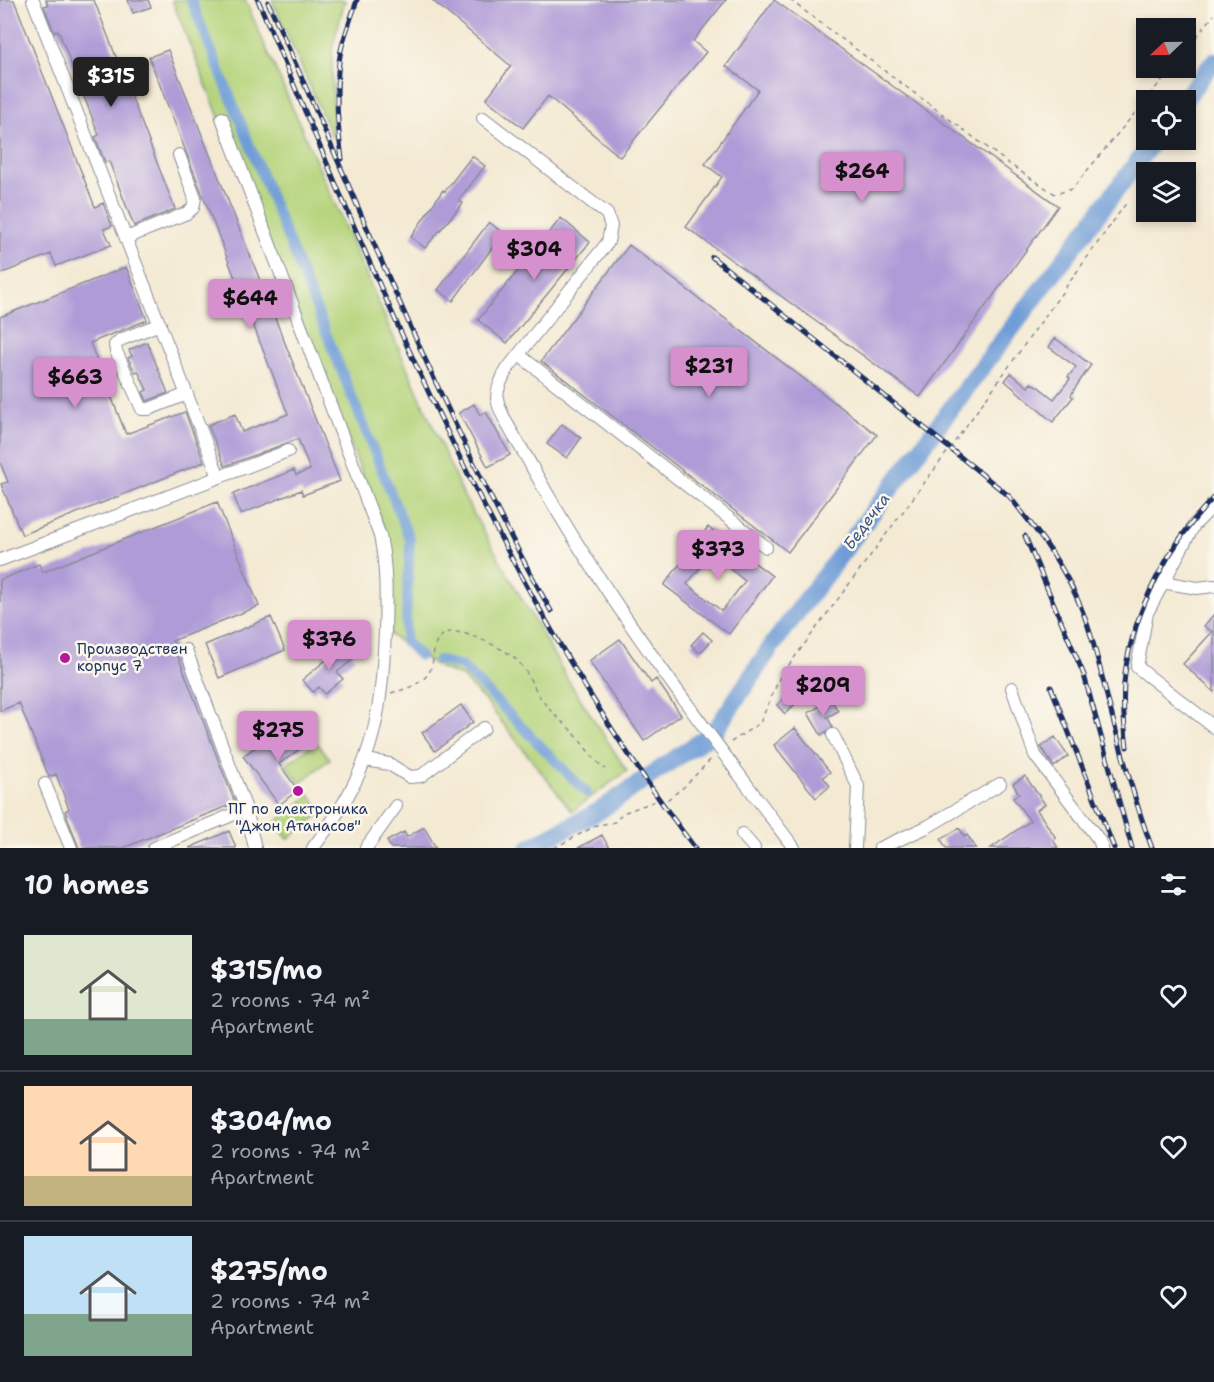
<!DOCTYPE html>
<html lang="en">
<head>
<meta charset="utf-8">
<style>
	body { margin:0; font-family:"Shantell Sans",sans-serif; background:#242831; color:#f1f3f6; height:100vh; display:flex; flex-direction:column; font-size:22px; white-space:nowrap }
	* { box-sizing:border-box; margin:0 }
	p { font-size:20px; color:#9ea1a6 }
	.icon { flex:none; width:33px; height:33px; fill:none; stroke:currentColor; stroke-width:2; stroke-linecap:round; stroke-linejoin:round }
	.map { position:relative; height:848px; overflow:hidden }
	.side { display:flex; flex-direction:column; background:#171b24; flex:1 }
	.side>* { flex:none }
	.needle { width:39px; rotate:248deg }
	.buttons { position:absolute; left:1136px; top:18px; display:grid; gap:12px }
	.buttons a { display:grid; place-items:center; width:60px; height:60px; border-radius:0px; background:#171b24; box-shadow:0 3px 9px #0003; font-size:30px }
	.price { position:absolute; translate:-50% -51px; padding:0 14px; border-radius:6px; background:#d690ce; color:#111; font-size:20px; line-height:39px; filter:drop-shadow(0 2px 3px #0008) }
	.price::after { content:''; position:absolute; left:50%; top:36px; width:18px; height:14px; margin-left:-9px; background:inherit; clip-path:polygon(0 0,100% 0,50% 100%) }
	.price.current { background:#222; color:#fff }
	ul { padding:0; list-style:none }
	li { display:flex; align-items:center; gap:18px; height:150px; padding:0 24px }
	li+li { border-top:2px solid #363941 }
	li span { display:grid; place-items:center; flex:none; width:168px; height:120px; border-radius:0px; color:#555 }
	li>.icon { margin-inline-start:auto }
	span .icon { width:72px; height:72px; fill:#fffc; stroke-width:1 }
	li b { font-size:26px }
	h2 { display:flex; justify-content:space-between; align-items:center; height:72px; padding:0 24px; font-size:26px }
	.map>svg:first-child { display:block }
	.green { fill:#b5d47b; stroke:#68826c; stroke-width:1.5 }
	.lines { fill:none; stroke-linecap:round; stroke-linejoin:round }
	.canal { stroke:#6f9dd7; stroke-width:10 }
	.river { stroke:#6f9dd7; stroke-width:18 }
	.building { fill:#af9bd7; fill-rule:evenodd }
	.minor-casing { stroke:#888c99; stroke-width:14 }
	.path { stroke:#888c99; stroke-width:1.5; stroke-dasharray:4.5 4.5; stroke-linecap:butt }
	.minor { stroke:#fff; stroke-width:12 }
	.rail-casing { stroke:#1b2f5e; stroke-width:5 }
	.rail { stroke:#fbf7ec; stroke-width:3; stroke-dasharray:9; stroke-linecap:butt }
	.poi-dot { fill:#b5179e; stroke:#fbf7ec; stroke-width:2 }
	.labels { text-anchor:middle; stroke-width:5; stroke-linejoin:round; paint-order:stroke }
	.poi-label { font-size:15px; fill:#1b2f5e; stroke:#fbf7ec; text-anchor:start }
	.water-label { font-size:16px; font-style:italic; fill:#385688; stroke:#fbf7ec }
</style>
</head>
<body>
<div class="map">
<svg width="1214" height="848" viewBox="0 0 1214 848">
	<rect width="100%" height="100%" fill="#fbf7ec"/>
	<filter id="ink" filterUnits="userSpaceOnUse"><feTurbulence type="fractalNoise" baseFrequency=".0167" numOctaves="2"/><feDisplacementMap in="SourceGraphic" scale="12" xChannelSelector="R" yChannelSelector="G"/><feConvolveMatrix kernelMatrix="1 2 1 2 8 2 1 2 1" color-interpolation-filters="sRGB"/></filter>
	<filter id="wash" filterUnits="userSpaceOnUse"><feTurbulence type="fractalNoise" baseFrequency=".008" numOctaves="4" result="noise"/><feDisplacementMap in="SourceGraphic" scale="24" xChannelSelector="R" yChannelSelector="G"/><feGaussianBlur stdDeviation="1.35" result="paint"/><feColorMatrix in="noise" values="0 0 0 0 0 0 0 0 0 0 0 0 0 0 0 0 0 1.4 0 .05"/><feComposite in="paint" operator="in"/></filter>
	<g filter="url(#wash)">
		<rect width="100%" height="100%" fill="#f4ead4"/>
		<path class="green" d="M 172,0 L 245,0 L 464,497 L 568,680 L 627,771 L 572,811 L 485,701 L 461,676 L 440,668 L 390,635 L 393,551 Z
			M 272,0 L 345,0 L 332,49 L 333,139 Z
			M 316,742 L 330,759 L 300,783 L 286,765 Z
			M 310,795 L 323,812 L 288,839 L 275,823 Z"/>
		<g class="lines">
			<path class="canal" d="M 191,0 L 410,540 L 405,641 L 420,656
				M 438,660 L 462,666 L 587,793"/>
			<path class="river" d="M 1184,100 L 1214,61
				M 529,848 L 599,811 L 714,732 L 773,644 L 1154,140"/>
		</g>
		<g id="blocks">
			<path class="building" d="M 0,0 L 14,0 L 95,207 L 103,203 L 112,226 L 104,229 L 111,245 L 56,266 L 51,254 L 0,274 Z
				M 46,0 L 94,0 L 175,209 L 134,226 L 109,161 L 105,162 L 95,137 L 99,135 L 58,30 L 54,32 L 44,6 L 48,5 Z
				M 128,0 L 148,0 L 151,7 L 133,13 Z
				M 432,0 L 726,0 L 693,41 L 706,52 L 620,157 L 548,96 L 523,128 L 486,99 L 511,66 Z
				M 774,0 L 1058,206 L 920,397 L 686,227 L 722,177 L 705,164 L 758,90 L 726,66 Z
				M 168,50 L 340,481 L 303,495 L 301,490 L 241,514 L 233,494 L 294,470 L 296,475 L 310,470 L 298,439 L 225,466 L 208,425 L 235,414 L 242,432 L 288,414 L 149,57 Z
				M 472,156 L 485,166 L 459,200 L 463,203 L 425,248 L 411,237 L 443,190 L 445,191 Z
				M 561,218 L 590,242 L 507,343 L 478,320 Z
				M 489,222 L 503,233 L 453,301 L 438,290 Z
				M 629,245 L 877,435 L 788,552 L 541,361 Z
				M 126,267 L 147,320 L 90,343 L 126,434 L 185,412 L 204,462 L 22,535 L 1,484 L 8,482 L 0,462 L 0,317 Z
				M 1055,338 L 1091,365 L 1075,388 L 1071,395 L 1073,397 L 1053,422 L 1005,381 L 1011,373 L 1028,387 L 1031,383 L 1037,386 L 1054,399 L 1070,379 L 1068,377 L 1076,367 L 1049,347 Z
				M 147,342 L 168,393 L 147,401 L 143,392 L 147,390 L 138,371 L 135,372 L 128,358 L 132,356 L 129,350 Z
				M 474,404 L 480,415 L 486,412 L 510,455 L 488,467 L 459,413 Z
				M 562,424 L 581,438 L 567,458 L 547,444 Z
				M 217,502 L 259,606 L 172,641 L 235,803 L 123,848 L 79,848 L 65,811 L 69,809 L 56,774 L 49,777 L 19,703 L 0,711 L 0,580 L 39,564 L 43,572 Z
				M 708,527 L 772,576 L 729,634 L 664,585 ZM 711,554 L 745,581 L 722,611 L 687,584 Z
				M 1214,614 L 1214,692 L 1183,664 L 1212,632 L 1204,626 Z
				M 271,617 L 285,650 L 219,678 L 205,645 Z
				M 703,632 L 712,640 L 700,653 L 691,645 Z
				M 620,639 L 651,683 L 656,679 L 681,715 L 644,741 L 589,661 Z
				M 344,645 L 355,658 L 337,672 L 343,679 L 325,694 L 319,687 L 313,692 L 302,680 Z
				M 792,690 L 800,699 L 785,714 L 777,705 Z
				M 831,700 L 838,711 L 827,717 L 833,727 L 821,735 L 808,713 Z
				M 461,705 L 473,722 L 435,751 L 422,733 Z
				M 299,723 L 312,740 L 279,764 L 298,790 L 279,805 L 243,756 L 263,742 L 266,747 Z
				M 795,728 L 830,772 L 823,777 L 830,786 L 816,798 L 774,745 Z
				M 1055,737 L 1068,756 L 1054,767 L 1041,747 Z
				M 1025,776 L 1045,804 L 1037,810 L 1056,838 L 1053,840 L 1058,848 L 991,848 L 1030,821 L 1013,798 L 1019,794 L 1013,784 Z
				M 424,827 L 436,848 L 391,848 L 387,841 L 404,832 L 407,837 Z
				M 959,828 L 965,837 L 967,835 L 976,848 L 946,848 L 941,839 Z
				M 229,831 L 236,848 L 189,848 Z
				M 602,835 L 609,848 L 578,848 Z"/>
		</g>
	</g>
	<g filter="url(#ink)">
		<use href="#blocks" fill-opacity="0" stroke="#888c99" stroke-width="1.5"/>
		<g class="lines">
			<defs>
				<path id="minor" d="M 33,0 L 219,477
					M 222,118 L 380,536 C 387,568 386,599 385,631 C 381,727 371,771 313,848
					M 483,118 L 607,214 L 611,226 L 608,242 L 508,368 C 503,376 497,387 497,398 C 499,416 523,449 532,467 C 607,603 702,724 794,848
					M 126,238 L 187,213 L 193,208 L 195,198 L 179,155
					M 160,324 L 120,340 L 115,345 L 116,351 L 142,409 L 149,409 L 187,394
					M 519,355 L 766,547
					M 1214,505 L 1194,525 L 1147,613 L 1137,667 L 1214,727
					M 0,560 L 288,451
					M 1162,582 L 1197,588 L 1214,586
					M 186,650 L 246,809 L 255,848
					M 1012,688 L 1035,755 L 1099,840 L 1102,848
					M 833,735 L 858,786 L 855,848
					M 366,760 L 389,764 L 410,777 L 421,776 L 484,728
					M 45,784 L 71,848
					M 742,834 L 754,848
					M 154,848 L 246,809
					M 366,848 L 396,806
					M 880,848 L 927,827 L 1000,784"/>
			</defs>
			<use href="#minor" class="minor-casing"/>
			<path class="path" d="M 790,0 L 1012,166 L 1055,194 L 1072,189 L 1172,68
				M 1185,51 L 1214,15
				M 391,693 C 454,678 420,651 444,634 C 457,625 500,647 512,656 C 527,667 532,687 543,701 C 551,713 562,721 572,731 C 584,744 591,758 605,769
				M 731,742 L 760,723 L 780,677 L 951,447 L 1127,202
				M 554,848 L 597,825 L 615,822 L 623,813 L 658,800 L 667,800 L 685,786 L 713,757"/>
			<use href="#minor" class="minor"/>
			<defs>
				<path id="rail" d="M 258,0 C 382,293 501,592 695,848
					M 268,2 C 360,206 441,415 551,611
					M 342,159 C 337,123 334,85 341,50 C 345,33 352,16 357,0
					M 712,257 L 1009,496 C 1034,527 1058,557 1075,594 C 1092,629 1100,670 1110,708 C 1122,754 1135,803 1152,848
					M 1025,536 L 1084,675 L 1132,848
					M 1051,687 L 1114,848
					M 1127,747 C 1124,724 1122,696 1125,673 C 1134,609 1170,543 1214,497"/>
			</defs>
			<use href="#rail" class="rail-casing"/>
			<use href="#rail" class="rail"/>
		</g>
	</g>
	<g class="poi-dot">
		<circle cx="65" cy="658" r="6"/>
		<circle cx="298" cy="791" r="6"/>
	</g>
	<g class="labels">
		<g class="poi-label">
			<text x="77" y="654">Производствeн<tspan x="77" dy="17">корпус 7</tspan></text>
			<text x="298" y="814" text-anchor="middle">ПГ по електроника<tspan x="298" dy="17">"Джон Атанасов"</tspan></text>
		</g>
		<g class="water-label">
			<text transform="translate(866 521) rotate(-53)" y="6">Бедечка</text>
		</g>
	</g>
</svg>
<div class="buttons">
<a><svg class="needle" viewBox="-14 -14 28 28"><path d="M0-13l5 13h-10z" fill="#e53935"/><path d="M0 13l5-13h-10z" fill="#9ea1a6"/></svg></a>
<a><svg class="icon" aria-label="locate" viewBox="0 0 24 24"><circle cx="12" cy="12" r="6"/><path d="M12 2v4M12 18v4M2 12h4M18 12h4"/></svg></a>
<a><svg class="icon" aria-label="layers" viewBox="0 0 24 24"><path d="M12 4l9 5-9 5-9-5zM3 14l9 5 9-5"/></svg></a>
</div>
<b class="price current" style="left:111px;top:108px">$315</b>
<b class="price" style="left:862px;top:203px">$264</b>
<b class="price" style="left:534px;top:281px">$304</b>
<b class="price" style="left:250px;top:330px">$644</b>
<b class="price" style="left:709px;top:398px">$231</b>
<b class="price" style="left:75px;top:409px">$663</b>
<b class="price" style="left:718px;top:581px">$373</b>
<b class="price" style="left:329px;top:671px">$376</b>
<b class="price" style="left:823px;top:717px">$209</b>
<b class="price" style="left:278px;top:762px">$275</b>
</div>
<section class="side">
<h2>10 homes<svg class="icon" aria-label="filters" viewBox="0 0 24 24"><path d="M4 7h16M4 17h16"/><circle cx="9" cy="7" r="2"/><circle cx="15" cy="17" r="2"/></svg></h2>
<ul>
<li><span style="background:linear-gradient(#dfe7d0 70%,#7fa58c 0)"><svg class="icon" aria-label="home" viewBox="0 0 24 24"><path d="M3 11l9-7 9 7M6 9v11h12V9"/></svg></span><div><b>$315/mo</b><p>2 rooms · 74 m²</p><p>Apartment</p></div><svg class="icon" aria-label="heart" viewBox="0 0 24 24"><path d="M12 20l-8-8c-3-5 5-10 8-4 3-6 11-1 8 4z"/></svg></li>
<li><span style="background:linear-gradient(#ffd9b3 75%,#c2b280 0)"><svg class="icon" aria-label="home" viewBox="0 0 24 24"><path d="M3 11l9-7 9 7M6 9v11h12V9"/></svg></span><div><b>$304/mo</b><p>2 rooms · 74 m²</p><p>Apartment</p></div><svg class="icon" aria-label="heart" viewBox="0 0 24 24"><path d="M12 20l-8-8c-3-5 5-10 8-4 3-6 11-1 8 4z"/></svg></li>
<li><span style="background:linear-gradient(#bfe0f5 65%,#7fa58c 0)"><svg class="icon" aria-label="home" viewBox="0 0 24 24"><path d="M3 11l9-7 9 7M6 9v11h12V9"/></svg></span><div><b>$275/mo</b><p>2 rooms · 74 m²</p><p>Apartment</p></div><svg class="icon" aria-label="heart" viewBox="0 0 24 24"><path d="M12 20l-8-8c-3-5 5-10 8-4 3-6 11-1 8 4z"/></svg></li>
</ul>
</section>
</body>
</html>
